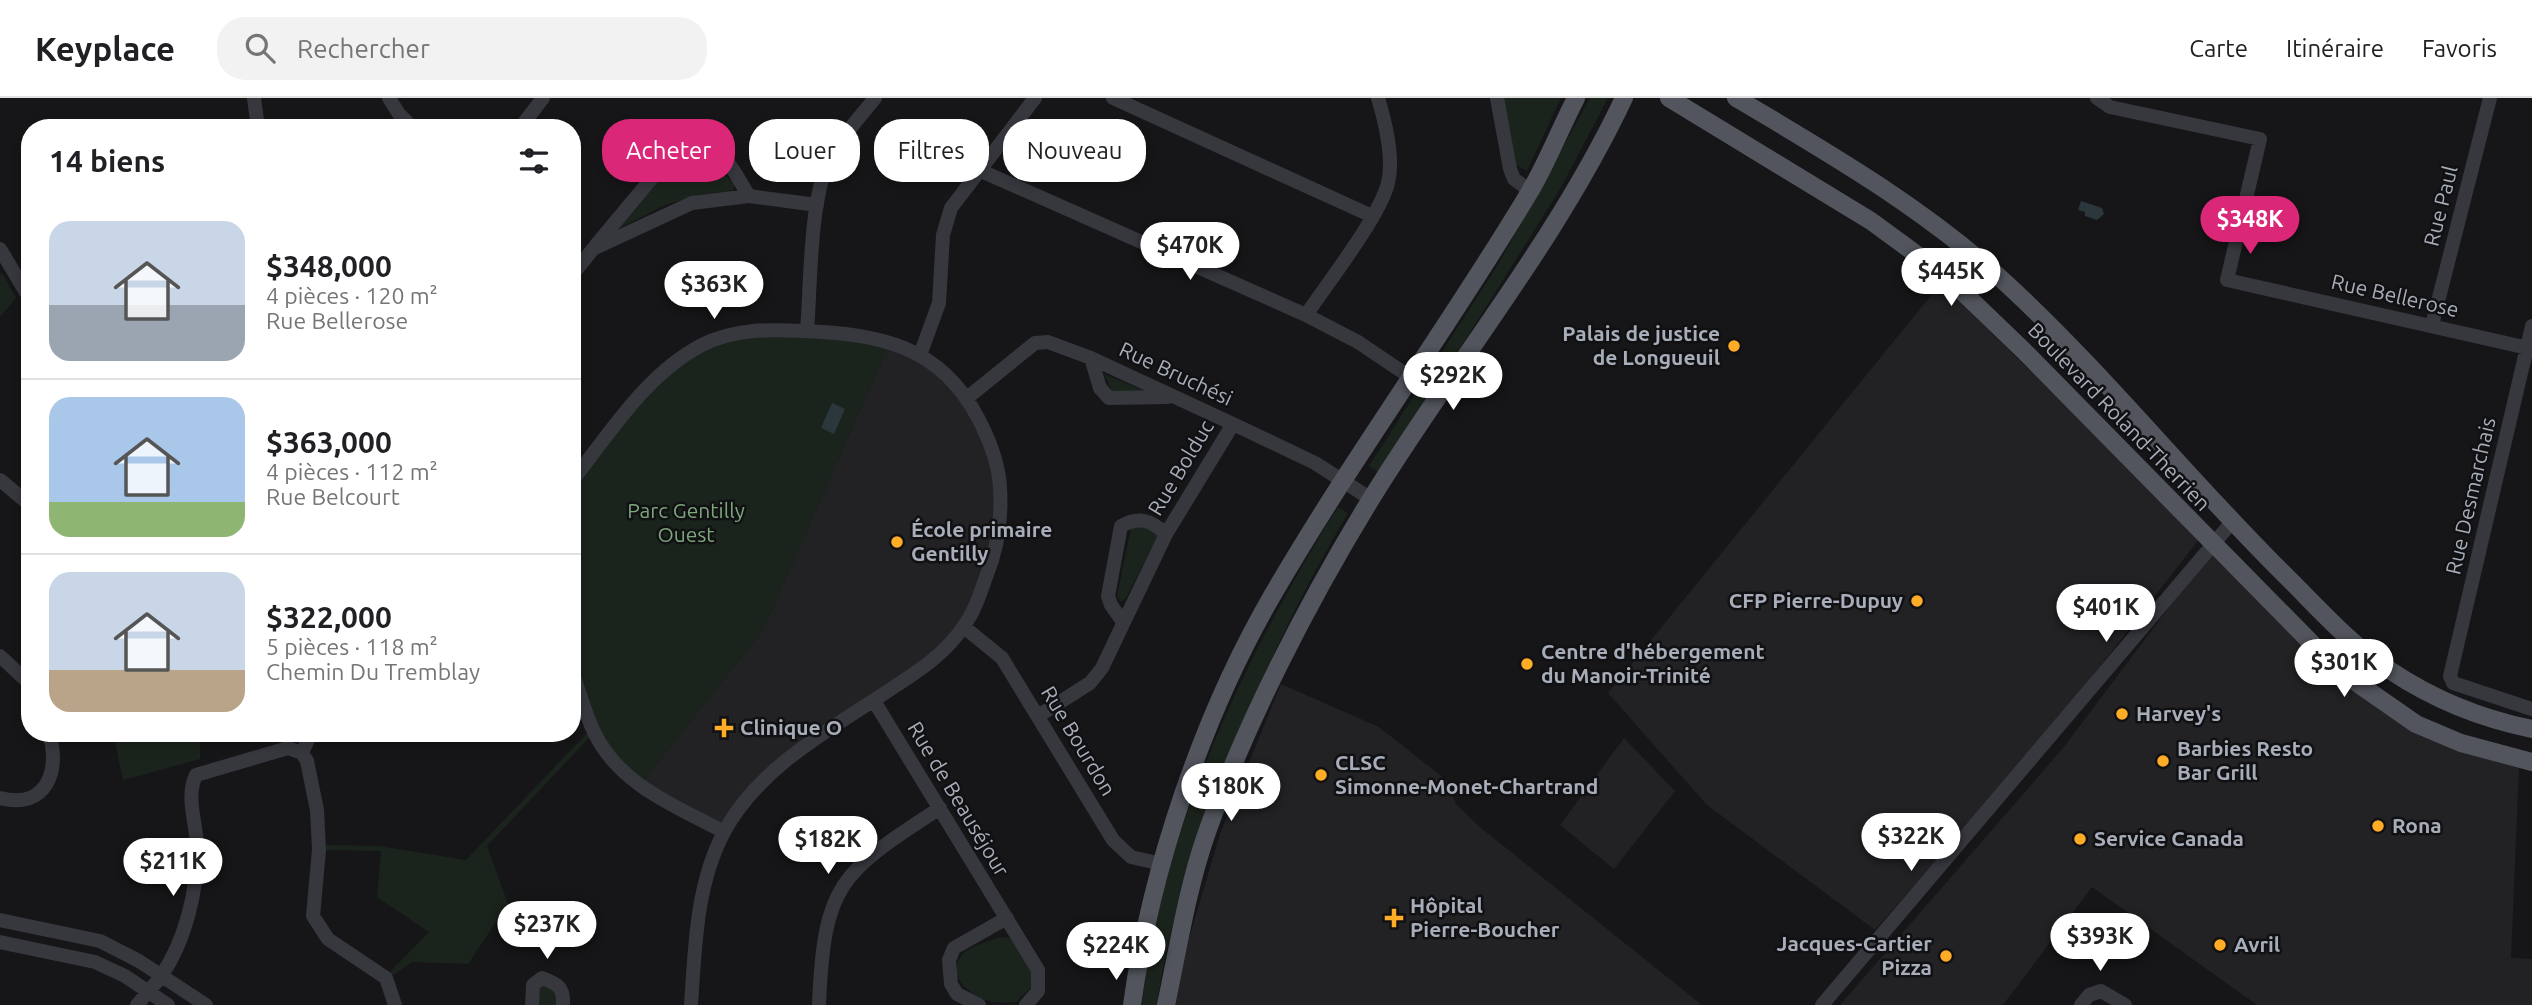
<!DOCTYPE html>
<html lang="fr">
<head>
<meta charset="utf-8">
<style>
	body { margin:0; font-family:Ubuntu,sans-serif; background:#f2f2f2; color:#202124; height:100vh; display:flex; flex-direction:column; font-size:26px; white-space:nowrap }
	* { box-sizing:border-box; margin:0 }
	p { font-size:23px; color:#757577 }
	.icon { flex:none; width:38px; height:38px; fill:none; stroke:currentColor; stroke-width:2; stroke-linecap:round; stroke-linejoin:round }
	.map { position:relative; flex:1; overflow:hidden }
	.side { position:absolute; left:21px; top:21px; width:560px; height:623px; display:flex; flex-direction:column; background:#fff; border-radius:28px; box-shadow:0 4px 10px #0003 }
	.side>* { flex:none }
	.top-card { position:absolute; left:602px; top:21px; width:665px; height:63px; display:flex; gap:14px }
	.price { position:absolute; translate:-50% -60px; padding:0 16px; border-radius:24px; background:#fff; color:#222; font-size:23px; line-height:46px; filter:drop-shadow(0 2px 4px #0008) }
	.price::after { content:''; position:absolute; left:50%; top:42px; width:21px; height:16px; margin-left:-10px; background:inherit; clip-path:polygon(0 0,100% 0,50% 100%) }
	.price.active { background:#db2777; color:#fff }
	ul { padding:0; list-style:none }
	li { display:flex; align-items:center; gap:21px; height:175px; padding:0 28px }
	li+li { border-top:2px solid #e0e0e0 }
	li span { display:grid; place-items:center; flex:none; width:196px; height:140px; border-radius:21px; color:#555 }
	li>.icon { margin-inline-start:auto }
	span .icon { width:84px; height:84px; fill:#fffc; stroke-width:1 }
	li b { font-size:30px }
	h2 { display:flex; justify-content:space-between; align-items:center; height:84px; padding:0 28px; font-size:30px }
	.chip { padding:0 24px; border-radius:28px; background:#fff; box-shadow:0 4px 10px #0003; font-size:24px; line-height:63px }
	.chip.active { background:#db2777; color:#fff }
	header { display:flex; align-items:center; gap:42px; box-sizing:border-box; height:98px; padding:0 35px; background:#fff; border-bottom:2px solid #e0e0e0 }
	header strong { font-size:33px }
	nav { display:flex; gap:38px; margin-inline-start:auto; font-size:24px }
	.search { width:490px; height:63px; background:#f2f2f2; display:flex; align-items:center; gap:18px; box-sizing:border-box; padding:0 24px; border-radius:28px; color:#757577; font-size:26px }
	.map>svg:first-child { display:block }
	.built { fill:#222225 }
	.green { fill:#1b241c }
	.water { fill:#2b363d }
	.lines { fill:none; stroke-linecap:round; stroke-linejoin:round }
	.minor { stroke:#36383e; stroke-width:14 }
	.major { stroke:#52555d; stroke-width:18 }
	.poi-dot { fill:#ffac27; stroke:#111113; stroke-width:2.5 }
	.labels { text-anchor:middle; stroke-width:5; stroke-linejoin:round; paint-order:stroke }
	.street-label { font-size:21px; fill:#a7adb9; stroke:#111113 }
	.poi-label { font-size:21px; font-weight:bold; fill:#a7adb9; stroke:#111113; text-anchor:start }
	.park-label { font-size:21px; fill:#7ca67c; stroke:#111113 }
</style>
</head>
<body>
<header>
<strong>Keyplace</strong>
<div class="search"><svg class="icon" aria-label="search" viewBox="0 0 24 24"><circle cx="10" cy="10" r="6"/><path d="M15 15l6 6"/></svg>Rechercher</div>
<nav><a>Carte</a><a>Itinéraire</a><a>Favoris</a></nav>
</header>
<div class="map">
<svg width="2532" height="907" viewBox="0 0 2532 907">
	<rect width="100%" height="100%" fill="#161618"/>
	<path class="built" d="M 1941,185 L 2200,440 L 2052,630 L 1875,832 L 1707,707 L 1608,595 Z
		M 889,246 L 919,259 L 965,301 L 998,385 L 999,423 L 977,498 L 939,551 L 823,630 L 723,729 L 640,687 L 763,532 Z
		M 2210,455 L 2316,561 L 2366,602 L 2418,632 L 2461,652 L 2519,670 L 2511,860 L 2532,861 L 2532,907 L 2257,907 L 2092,789 L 2003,907 L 1840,907 L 2063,650 Z
		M 1281,586 L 1379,629 L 1446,682 L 1456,706 L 1481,730 L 1702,907 L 1169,907 L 1221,733 Z
		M 1624,640 L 1675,693 L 1614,771 L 1560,727 Z"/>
	<path class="green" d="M 1502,0 L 1561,0 L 1527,73 L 1514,65 Z
		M 1590,0 L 1608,0 L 1559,93 L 1381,376 L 1369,368 L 1499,165 Z
		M 689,53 C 709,57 720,72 734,86 L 733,92 L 698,97 L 665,107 L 610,135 L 675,58 Z
		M 2,175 L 16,200 L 0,219 L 0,177 Z
		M 760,235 L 889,246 L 763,532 L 640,687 L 598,635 L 572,564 L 572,386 L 642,298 L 704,249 Z
		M 1104,276 L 1144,293 L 1112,293 Z
		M 1338,409 L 1348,415 C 1292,510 1247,608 1210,713 C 1187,776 1166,840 1157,907 L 1142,907 C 1162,732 1245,557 1338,409 Z
		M 1132,425 L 1159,435 L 1126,500 L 1121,504 L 1117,498 Z
		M 588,634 L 590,639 L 487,748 L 508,806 L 468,866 L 412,864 L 393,877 L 390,874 L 429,834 L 377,799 L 381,753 L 326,752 L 326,747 L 379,748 L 466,762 Z
		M 113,635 L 200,635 L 200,661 L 123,682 Z
		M 1001,839 L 1013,840 L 1034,872 L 1033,887 L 1016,904 C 1009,904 1000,905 993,904 C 972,900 941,876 965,854 C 973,847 990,843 1001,839 Z
		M 543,887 L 556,892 L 556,907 L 538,907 L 538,894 Z"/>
	<path class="water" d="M 2081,103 L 2102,110 L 2104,116 L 2097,122 L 2085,118 L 2085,114 L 2078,112 Z
		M 832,305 L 845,311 L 834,336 L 821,330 Z"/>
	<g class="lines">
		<path class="minor" d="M 254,0 L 258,30
			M 389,0 L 399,16 L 413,30
			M 1113,0 L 1372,118
			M 1497,0 L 1510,71 L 1514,81 L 1530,93
			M 2097,0 L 2110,9 L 2260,41 L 2227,182 L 2532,251
			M 520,30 L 543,0
			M 979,72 L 1306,217 L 1358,244 L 1410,279
			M 596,147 L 677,50 C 723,43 727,63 749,98
			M 0,151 L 30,201
			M 572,177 L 593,151 L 692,105 L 749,98 L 817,107
			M 1306,217 C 1327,186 1380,118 1388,85 C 1394,61 1385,23 1378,0
			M 2432,227 L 2490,0
			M 2532,228 L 2450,578 L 2453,585 L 2532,611
			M 807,233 C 811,185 809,97 832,56 C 844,36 861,18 875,0
			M 920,257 L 939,205 L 943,137 L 951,110 L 1035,0
			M 1091,260 L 1100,290 L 1109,300 L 1168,299
			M 967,300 L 1035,245 L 1048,244 L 1091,260 L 1233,326 L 1315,365 L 1371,401
			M 0,382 L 30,407
			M 572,383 C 610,335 646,276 702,247 C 733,231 769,231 803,233 C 879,236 940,247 978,320 C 989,341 999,366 1000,390 C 1002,421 998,450 986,479 C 980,496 974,515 963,529 C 946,555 920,572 894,589 C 833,630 760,667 724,734 C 696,787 695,849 691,907
			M 1123,524 L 1111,507 L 1108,498 L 1121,428 C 1139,418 1151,422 1166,436
			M 964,529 L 1002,560 L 1113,742 L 1131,759 L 1162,766
			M 0,558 L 30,586
			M 572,573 C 579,593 585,615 594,634 C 619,687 676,708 724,734
			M 874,603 L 1038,872 L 1038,893 L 1026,907
			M 1038,618 L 1090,585 L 1102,570 L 1166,436 L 1233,326
			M 302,655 L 311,635
			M 0,700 C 46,712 61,673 49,635
			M 0,822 L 100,843 L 139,863 L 206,907
			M 0,844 L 95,864 L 125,878 L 168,907
			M 137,907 C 145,897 154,888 161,878 C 185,844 198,791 197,750 C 197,725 185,700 196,677 L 288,650 L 302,655 L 307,663 L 317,712 L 319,752 L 313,818 L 328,841 L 386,880 L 395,907
			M 532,907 L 533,887 L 542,880 C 558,886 564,889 563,907
			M 819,907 C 824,785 840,775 940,710
			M 979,907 L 957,896 L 951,886 L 949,862 L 954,850 L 1007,820
			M 1822,907 L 2232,424
			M 2081,907 L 2089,897 L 2101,893 L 2125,907"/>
		<path class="major" d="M 1669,0 L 1871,123 L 1946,178 L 2024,253 L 2337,571 L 2416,626 L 2461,645 L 2532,664
			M 1736,0 C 1831,56 1930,114 2010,189 C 2109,281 2193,387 2289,481 C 2321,513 2352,548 2391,573 C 2433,601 2483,621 2532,631
			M 1132,907 C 1151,770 1203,617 1272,498 C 1352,360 1447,232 1529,95 C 1547,65 1560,31 1576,0
			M 1166,907 C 1178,851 1187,792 1206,737 C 1245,626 1309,502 1371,401 C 1454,266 1556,144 1624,0"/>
	</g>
	<g class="poi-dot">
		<circle cx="1734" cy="248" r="7"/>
		<circle cx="897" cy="444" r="7"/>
		<circle cx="1917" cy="503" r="7"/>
		<circle cx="1527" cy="566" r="7"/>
		<circle cx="2122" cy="616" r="7"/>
		<path d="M720.5 619.5h7v7h7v7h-7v7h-7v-7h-7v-7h7z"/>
		<circle cx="2163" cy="663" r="7"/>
		<circle cx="1321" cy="677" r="7"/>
		<circle cx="2378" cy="728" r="7"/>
		<circle cx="2080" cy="741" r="7"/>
		<path d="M1390.5 809.5h7v7h7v7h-7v7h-7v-7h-7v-7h7z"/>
		<circle cx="2220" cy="847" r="7"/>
		<circle cx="1946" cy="858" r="7"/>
	</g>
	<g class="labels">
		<g class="street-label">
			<text transform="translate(2441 108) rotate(-76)" y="7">Rue Paul</text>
			<text transform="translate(2395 198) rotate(13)" y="7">Rue Bellerose</text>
			<text transform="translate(1176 276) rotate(25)" y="7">Rue Bruchési</text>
			<text transform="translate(2119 319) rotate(46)" y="7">Boulevard Roland-Therrien</text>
			<text transform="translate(1181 370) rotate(-59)" y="7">Rue Bolduc</text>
			<text transform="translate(2471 398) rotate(-77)" y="7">Rue Desmarchais</text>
			<text transform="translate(1078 643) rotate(59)" y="7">Rue Bourdon</text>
			<text transform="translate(958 701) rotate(59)" y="7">Rue de Beauséjour</text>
		</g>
		<g class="poi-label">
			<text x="1720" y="243" text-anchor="end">Palais de justice<tspan x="1720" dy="24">de Longueuil</tspan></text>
			<text x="911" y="439">École primaire<tspan x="911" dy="24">Gentilly</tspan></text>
			<text x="1903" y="510" text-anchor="end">CFP Pierre-Dupuy</text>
			<text x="1541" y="561">Centre d'hébergement<tspan x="1541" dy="24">du Manoir-Trinité</tspan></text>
			<text x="2136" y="623">Harvey's</text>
			<text x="740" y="637">Clinique O</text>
			<text x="2177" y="658">Barbies Resto<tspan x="2177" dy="24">Bar Grill</tspan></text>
			<text x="1335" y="672">CLSC<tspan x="1335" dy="24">Simonne-Monet-Chartrand</tspan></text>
			<text x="2392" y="735">Rona</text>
			<text x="2094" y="748">Service Canada</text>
			<text x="1410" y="815">Hôpital<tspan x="1410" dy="24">Pierre-Boucher</tspan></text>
			<text x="1932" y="853" text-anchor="end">Jacques-Cartier<tspan x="1932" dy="24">Pizza</tspan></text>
			<text x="2234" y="854">Avril</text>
		</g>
		<g class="park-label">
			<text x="686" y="420">Parc Gentilly<tspan x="686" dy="24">Ouest</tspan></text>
		</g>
	</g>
</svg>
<b class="price active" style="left:2250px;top:158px">$348K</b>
<b class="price" style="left:1190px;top:184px">$470K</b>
<b class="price" style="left:1951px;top:210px">$445K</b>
<b class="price" style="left:714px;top:223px">$363K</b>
<b class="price" style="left:1453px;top:314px">$292K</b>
<b class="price" style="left:2106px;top:546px">$401K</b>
<b class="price" style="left:2344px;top:601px">$301K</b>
<b class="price" style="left:1231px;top:725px">$180K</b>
<b class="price" style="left:1911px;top:775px">$322K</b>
<b class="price" style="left:828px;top:778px">$182K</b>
<b class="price" style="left:173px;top:800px">$211K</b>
<b class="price" style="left:547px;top:863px">$237K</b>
<b class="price" style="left:2100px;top:875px">$393K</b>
<b class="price" style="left:1116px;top:884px">$224K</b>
<div class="top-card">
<a class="chip active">Acheter</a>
<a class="chip">Louer</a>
<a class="chip">Filtres</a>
<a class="chip">Nouveau</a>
</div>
<section class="side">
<h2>14 biens<svg class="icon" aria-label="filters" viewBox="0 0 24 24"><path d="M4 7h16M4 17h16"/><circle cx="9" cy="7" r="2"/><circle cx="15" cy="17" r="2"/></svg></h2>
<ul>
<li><span style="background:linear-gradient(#c9d6e8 60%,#9aa5b1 0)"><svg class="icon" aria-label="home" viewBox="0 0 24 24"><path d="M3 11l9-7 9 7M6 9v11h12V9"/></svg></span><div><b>$348,000</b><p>4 pièces · 120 m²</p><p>Rue Bellerose</p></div></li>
<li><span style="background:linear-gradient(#a9c7e8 75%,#8fb573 0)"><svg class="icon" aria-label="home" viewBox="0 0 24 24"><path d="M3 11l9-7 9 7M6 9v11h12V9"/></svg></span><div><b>$363,000</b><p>4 pièces · 112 m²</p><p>Rue Belcourt</p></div></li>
<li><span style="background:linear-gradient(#c9d6e8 70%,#b9a48a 0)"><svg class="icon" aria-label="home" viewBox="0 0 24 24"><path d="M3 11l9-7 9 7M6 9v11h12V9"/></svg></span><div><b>$322,000</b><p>5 pièces · 118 m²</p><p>Chemin Du Tremblay</p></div></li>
</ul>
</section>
</div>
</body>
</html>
